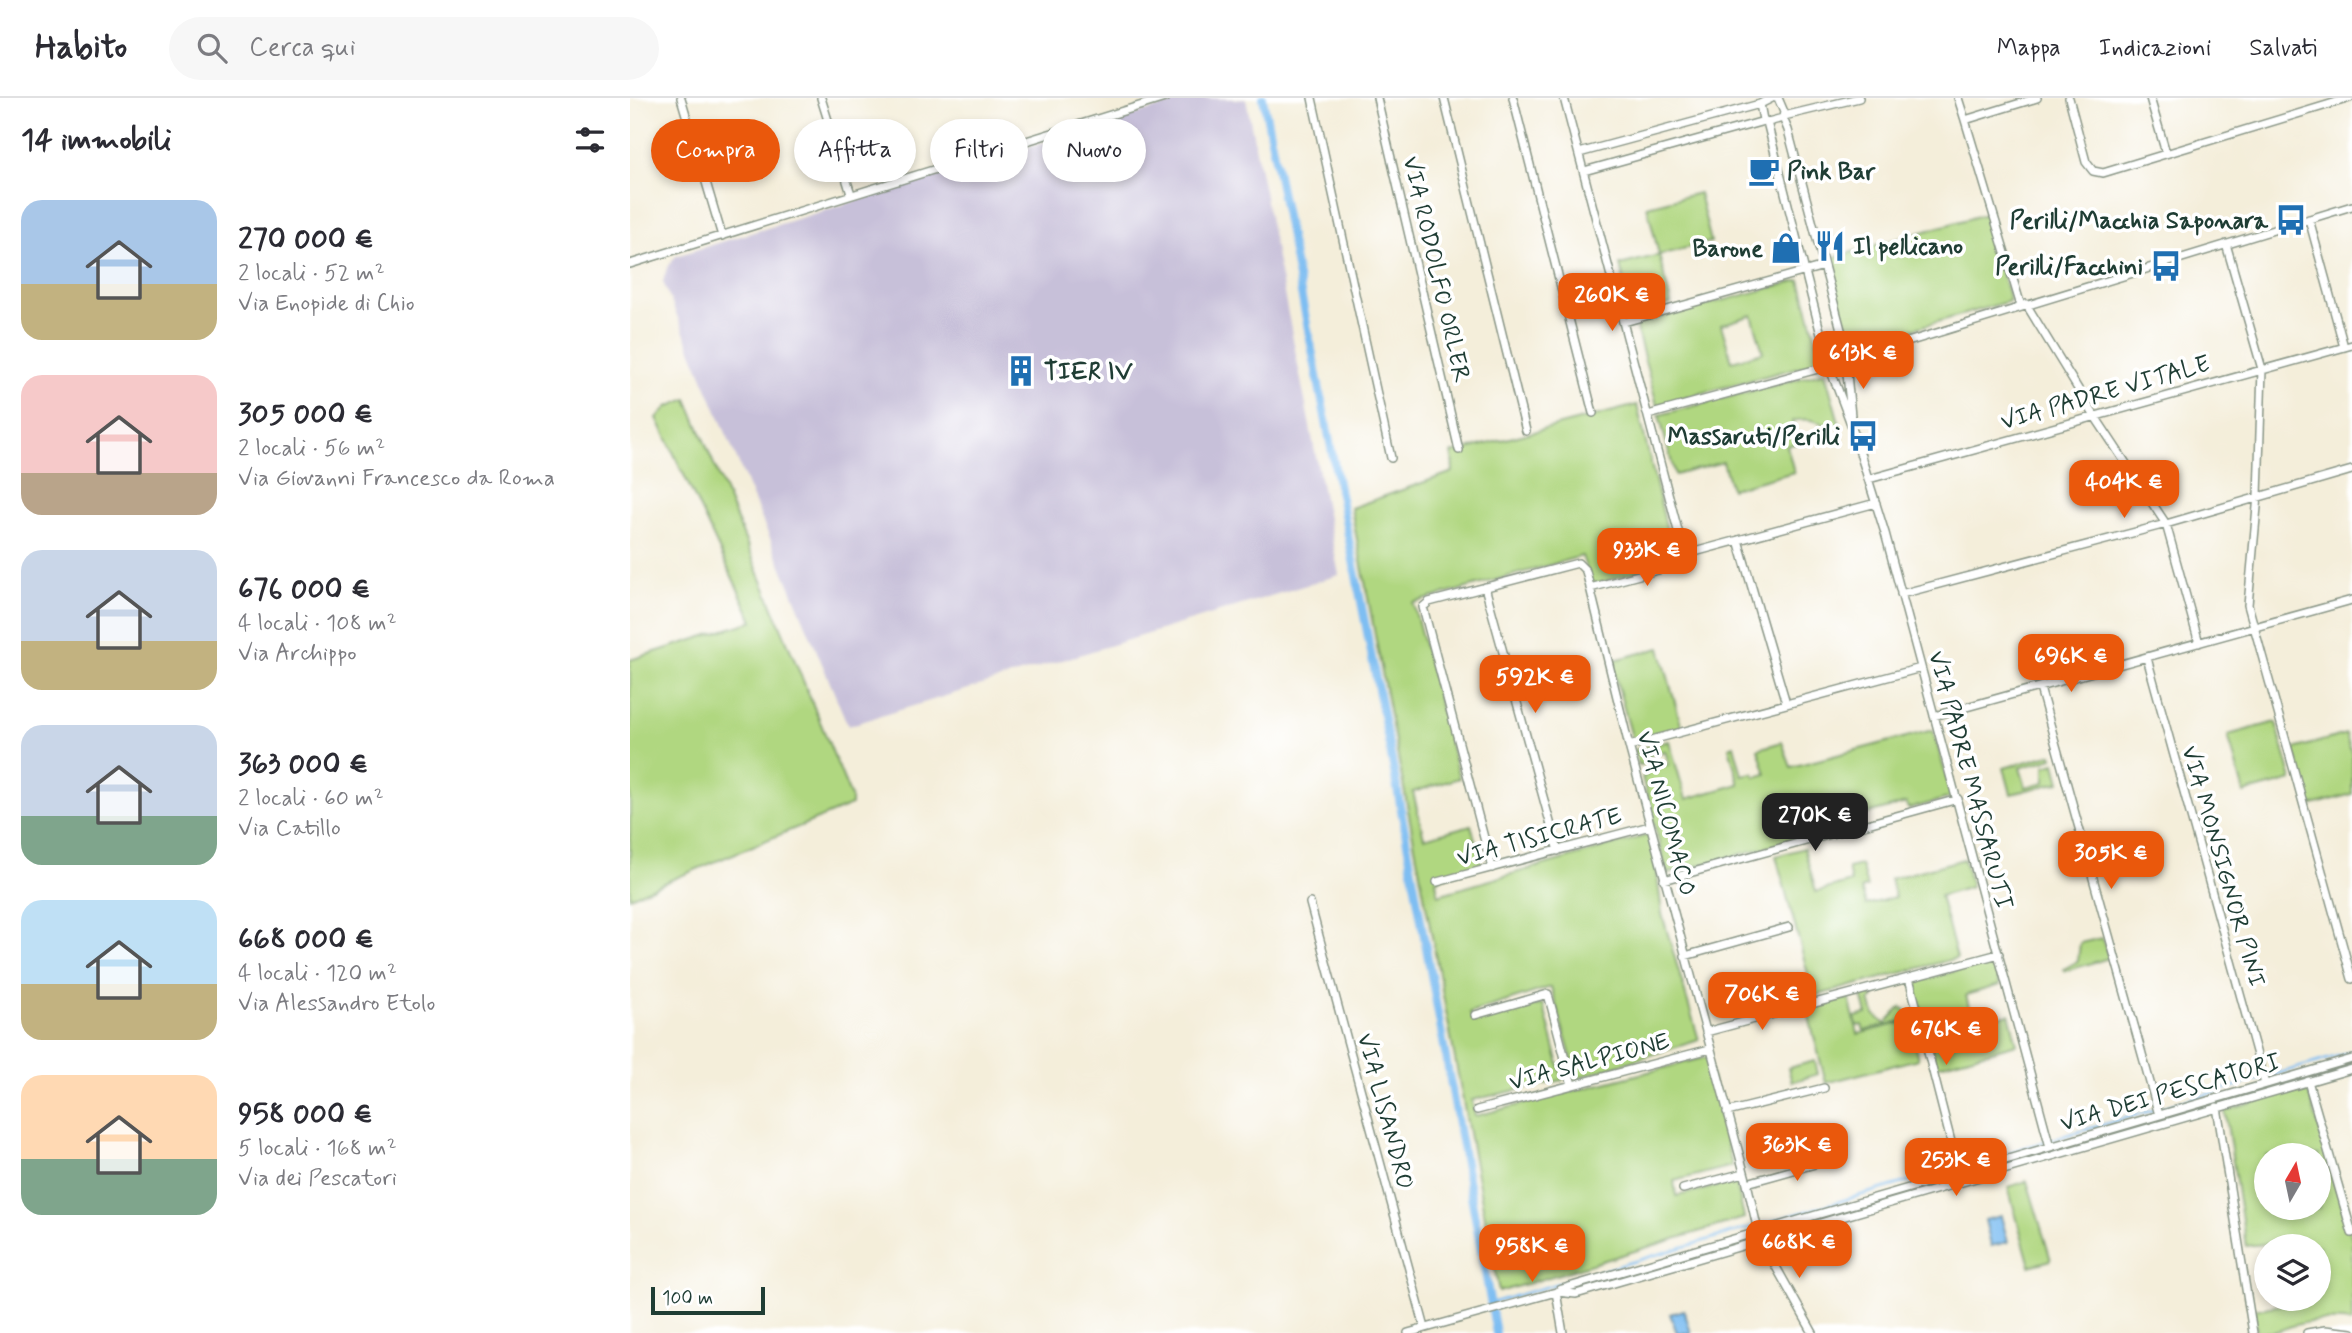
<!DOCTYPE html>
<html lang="it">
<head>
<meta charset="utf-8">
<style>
	body { margin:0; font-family:Mynerve,sans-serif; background:#f7f7f7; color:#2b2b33; height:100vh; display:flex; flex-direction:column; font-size:26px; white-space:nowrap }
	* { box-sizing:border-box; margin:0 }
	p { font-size:23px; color:#7c7c81 }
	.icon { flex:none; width:38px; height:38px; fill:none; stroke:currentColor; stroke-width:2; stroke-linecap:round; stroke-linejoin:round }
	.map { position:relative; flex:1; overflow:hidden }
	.drawer { display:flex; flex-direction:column; background:#fff; width:630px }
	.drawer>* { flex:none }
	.top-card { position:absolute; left:21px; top:21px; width:665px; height:63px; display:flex; gap:14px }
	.needle { width:46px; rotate:9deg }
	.buttons { position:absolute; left:1624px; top:1045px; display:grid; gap:14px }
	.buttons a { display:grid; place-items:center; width:77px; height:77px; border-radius:50%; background:#fff; box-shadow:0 4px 10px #0003; font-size:35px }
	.scale { position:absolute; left:21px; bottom:18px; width:114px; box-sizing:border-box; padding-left:7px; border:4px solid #1f3d34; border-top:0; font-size:19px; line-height:24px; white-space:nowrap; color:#1f3d34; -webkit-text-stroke:5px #fff; paint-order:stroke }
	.price { position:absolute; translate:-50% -60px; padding:0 16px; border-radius:14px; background:#ea580c; color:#fff; font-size:23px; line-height:46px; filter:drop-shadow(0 2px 4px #0008) }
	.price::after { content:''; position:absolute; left:50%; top:42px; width:21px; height:16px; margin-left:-10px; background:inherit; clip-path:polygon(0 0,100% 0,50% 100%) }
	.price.selected { background:#222; color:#fff }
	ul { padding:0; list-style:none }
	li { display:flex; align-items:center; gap:21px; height:175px; padding:0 21px }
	li span { display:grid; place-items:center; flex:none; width:196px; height:140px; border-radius:21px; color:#555 }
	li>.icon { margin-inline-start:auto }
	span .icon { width:84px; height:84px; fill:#fffc; stroke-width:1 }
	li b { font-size:30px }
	h2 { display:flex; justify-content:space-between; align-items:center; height:84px; padding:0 21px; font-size:30px }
	.chip { padding:0 24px; border-radius:32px; background:#fff; box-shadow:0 4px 10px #0003; font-size:24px; line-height:63px }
	.chip.selected { background:#ea580c; color:#fff }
	header { display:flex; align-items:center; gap:42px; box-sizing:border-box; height:98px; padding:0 35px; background:#fff; border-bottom:2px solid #e1e1e2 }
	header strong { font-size:33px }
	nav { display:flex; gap:38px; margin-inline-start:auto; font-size:24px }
	.search { width:490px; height:63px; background:#f7f7f7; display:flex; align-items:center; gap:18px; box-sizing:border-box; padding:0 24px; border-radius:38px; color:#7c7c81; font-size:26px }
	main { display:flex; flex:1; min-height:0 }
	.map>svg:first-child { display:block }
	.industrial { fill:#c7c0d9 }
	.green { fill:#b0d780; stroke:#688a5a; stroke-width:2; fill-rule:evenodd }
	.water { fill:#7ebef2; stroke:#4e7e93; stroke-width:2 }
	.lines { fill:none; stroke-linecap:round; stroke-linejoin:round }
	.stream { stroke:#7ebef2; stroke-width:2.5 }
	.canal { stroke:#7ebef2; stroke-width:8 }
	.minor-casing { stroke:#8a9687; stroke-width:10 }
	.minor { stroke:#fff; stroke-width:7 }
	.labels { text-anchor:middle; stroke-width:7; stroke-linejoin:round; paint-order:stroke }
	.poi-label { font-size:24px; font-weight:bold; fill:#1f3d34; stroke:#fff; text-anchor:end }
	.street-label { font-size:24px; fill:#1f3d34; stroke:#fff }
</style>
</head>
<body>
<header>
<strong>Habito</strong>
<div class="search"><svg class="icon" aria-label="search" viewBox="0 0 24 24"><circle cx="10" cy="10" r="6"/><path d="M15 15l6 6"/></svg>Cerca qui</div>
<nav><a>Mappa</a><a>Indicazioni</a><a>Salvati</a></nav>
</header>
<main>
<section class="drawer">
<h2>14 immobili<svg class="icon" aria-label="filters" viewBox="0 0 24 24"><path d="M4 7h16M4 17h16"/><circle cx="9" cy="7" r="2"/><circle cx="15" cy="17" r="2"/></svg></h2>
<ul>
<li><span style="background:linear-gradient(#a9c7e8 60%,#c2b280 0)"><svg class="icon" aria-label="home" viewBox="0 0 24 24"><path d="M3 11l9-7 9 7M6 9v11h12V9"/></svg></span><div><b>270 000 €</b><p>2 locali · 52 m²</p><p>Via Enopide di Chio</p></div></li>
<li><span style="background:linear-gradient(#f6c9c9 70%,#b9a48a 0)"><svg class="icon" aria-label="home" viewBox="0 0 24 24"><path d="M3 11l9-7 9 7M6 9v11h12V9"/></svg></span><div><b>305 000 €</b><p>2 locali · 56 m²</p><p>Via Giovanni Francesco da Roma</p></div></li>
<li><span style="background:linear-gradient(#c9d6e8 65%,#c2b280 0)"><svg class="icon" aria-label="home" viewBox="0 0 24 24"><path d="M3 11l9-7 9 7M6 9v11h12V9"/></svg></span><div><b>676 000 €</b><p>4 locali · 108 m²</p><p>Via Archippo</p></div></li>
<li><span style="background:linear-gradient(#c9d6e8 65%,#7fa58c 0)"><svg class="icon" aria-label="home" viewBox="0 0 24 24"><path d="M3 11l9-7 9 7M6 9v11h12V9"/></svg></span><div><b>363 000 €</b><p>2 locali · 60 m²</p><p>Via Catillo</p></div></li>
<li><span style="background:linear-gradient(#bfe0f5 60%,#c2b280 0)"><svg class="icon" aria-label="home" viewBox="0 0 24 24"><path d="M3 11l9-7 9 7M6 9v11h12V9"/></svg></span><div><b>668 000 €</b><p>4 locali · 120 m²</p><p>Via Alessandro Etolo</p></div></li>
<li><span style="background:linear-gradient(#ffd9b3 60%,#7fa58c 0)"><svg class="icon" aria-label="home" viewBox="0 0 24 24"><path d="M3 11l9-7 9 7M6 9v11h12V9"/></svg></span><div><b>958 000 €</b><p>5 locali · 168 m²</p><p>Via dei Pescatori</p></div></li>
</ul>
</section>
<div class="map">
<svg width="1722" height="1235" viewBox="0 0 1722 1235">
	<rect width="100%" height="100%" fill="#fff"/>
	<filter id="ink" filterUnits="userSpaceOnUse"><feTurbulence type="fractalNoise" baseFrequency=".0143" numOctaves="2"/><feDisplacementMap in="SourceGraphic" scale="14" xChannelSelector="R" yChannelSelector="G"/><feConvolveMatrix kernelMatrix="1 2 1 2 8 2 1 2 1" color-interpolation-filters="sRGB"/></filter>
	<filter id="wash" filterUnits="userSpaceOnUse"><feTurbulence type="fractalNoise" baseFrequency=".00686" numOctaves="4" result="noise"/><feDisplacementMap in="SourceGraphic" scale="28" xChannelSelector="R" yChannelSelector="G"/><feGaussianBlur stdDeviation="1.57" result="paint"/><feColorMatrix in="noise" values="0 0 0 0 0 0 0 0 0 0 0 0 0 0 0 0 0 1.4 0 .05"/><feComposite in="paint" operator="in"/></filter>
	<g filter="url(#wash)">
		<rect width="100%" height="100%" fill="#f4eeda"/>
		<path class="industrial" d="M 560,0 L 616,1 L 709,477 L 218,628 L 33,184 L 37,170 L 46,158 Z"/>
		<path class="green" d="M 1069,95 L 1081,144 L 1029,157 L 1041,206 L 1002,216 L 990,167 L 1029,157 L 1017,108 Z
			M 1355,116 L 1380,203 L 1223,248 L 1198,161 Z
			M 1170,182 L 1192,263 L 1027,307 L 1005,226 ZM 1122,217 L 1133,254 L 1102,263 L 1091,227 Z
			M 1195,274 L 1210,328 C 1192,331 1187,317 1163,323 L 1168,345 L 1157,348 L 1164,374 L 1101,391 L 1093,364 L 1045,377 L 1029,317 Z
			M 57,301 L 221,699 L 221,707 L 0,799 L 0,562 L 123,523 L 27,320 L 37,309 Z
			M 1007,307 L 1042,453 L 1031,466 L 966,486 L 961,484 L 952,458 L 783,505 L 829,680 L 783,694 L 794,740 L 841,727 L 852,766 L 806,782 L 808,797 L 1022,736 L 1032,816 L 1069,942 L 947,980 L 921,889 L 840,915 L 843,923 L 913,906 L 933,982 L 842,1002 L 845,1018 L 1077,959 L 1102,1068 L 1044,1083 L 1046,1098 L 1106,1084 L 1114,1120 L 869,1194 L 721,410 L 823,374 L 822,355 Z
			M 1030,550 L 1052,630 L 1003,643 L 981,563 Z
			M 1646,624 L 1662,682 L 1614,695 L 1598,637 Z
			M 1303,632 L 1322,699 L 1279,711 L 1276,705 L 1228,719 L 1227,725 L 1037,776 L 1012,679 L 1017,677 L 1016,673 L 1039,666 L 1035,653 L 1019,657 L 1021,665 L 1009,667 L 1004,652 L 1039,643 L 1056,701 L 1109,686 L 1099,649 L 1104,647 L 1112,677 L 1124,675 L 1125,679 L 1136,676 L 1128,651 L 1152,644 L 1161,669 Z
			M 1716,636 L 1722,658 L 1722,696 L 1680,708 L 1664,651 Z
			M 1422,656 L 1423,660 L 1390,670 L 1396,689 L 1415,684 L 1415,668 L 1425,665 L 1430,684 L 1381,696 L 1374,670 Z
			M 1174,750 L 1186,794 L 1221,784 L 1218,770 L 1231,767 L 1237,789 L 1231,791 L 1236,807 L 1265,799 L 1260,781 L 1334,761 L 1341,789 L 1310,798 L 1327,860 L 1184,898 L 1146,758 Z
			M 1472,840 L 1479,860 L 1435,873 L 1434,871 L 1448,863 L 1450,845 Z
			M 1363,863 L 1370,887 L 1336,897 L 1343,925 L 1379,916 L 1387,946 L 1306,968 L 1284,884 Z
			M 1242,894 L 1244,900 L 1240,902 L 1244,916 L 1255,926 L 1271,909 L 1275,912 L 1277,919 L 1275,922 L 1234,933 L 1232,927 L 1227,928 L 1225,919 L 1237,916 L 1232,897 Z
			M 1219,900 L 1228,936 L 1279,923 L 1288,961 L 1196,985 L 1177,911 Z
			M 1185,963 L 1188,976 L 1162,984 L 1158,970 Z
			M 1677,989 L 1722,1141 L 1722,1224 C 1703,1222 1684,1222 1665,1227 C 1649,1232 1646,1235 1627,1235 L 1623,1212 L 1668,1204 L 1668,1201 L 1689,1200 L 1689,1148 L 1663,1148 L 1661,1143 L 1616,1148 L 1595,1013 ZM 1636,1057 L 1689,1057 L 1689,1110 L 1636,1110 Z
			M 1397,1083 L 1421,1162 L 1400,1168 L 1378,1089 Z"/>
		<path class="water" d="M 1371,1118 L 1378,1144 L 1361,1148 L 1355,1122 Z
			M 1054,1212 L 1061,1235 L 1047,1235 L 1040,1216 Z"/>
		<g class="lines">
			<path class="stream" d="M 861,1205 L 1722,954"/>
			<path class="canal" d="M 633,0 L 763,668 L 866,1235"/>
		</g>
	</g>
	<g filter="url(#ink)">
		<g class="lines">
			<defs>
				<path id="minor" d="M 51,0 L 92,138
					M 191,0 L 221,96
					M 682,0 L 761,360
					M 747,0 L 829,352
					M 814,0 L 896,333
					M 883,0 L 963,315
					M 934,0 L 1051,444 L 1057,456
					M 1142,0 L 1130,6 L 1133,22 L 1138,24 L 1153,20
					M 1148,0 L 1154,14 L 1153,19
					M 1328,0 L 1335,22
					M 1439,0 L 1456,64 L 1463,73 L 1473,75 L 1720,0
					M 1520,0 L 1536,55
					M 1154,18 L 1229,0
					M 1153,20 L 1158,32 L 1214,243 L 1221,318
					M 1137,24 L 1199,268 L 1221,326 L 1255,435 L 1420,1049
					M 949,55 L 1130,6
					M 954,73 L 1134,23
					M 1679,121 L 1714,249
					M 1596,146 L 1632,271 L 1628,398 L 1618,507 L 1722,881
					M 0,166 L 535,0
					M 1396,206 L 1464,317 L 1536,426 L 1569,545
					M 1391,208 L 1335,22 L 1407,0
					M 994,224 L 1194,168
					M 1018,317 L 1199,268 L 1722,108
					M 1239,381 L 1722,247
					M 1108,442 L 1156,605
					M 855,489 L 928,753
					M 960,490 L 1028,472 L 1057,456 L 1246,405
					M 1271,496 L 1536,426 L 1722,372
					M 1517,560 L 1635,986
					M 1410,590 L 1529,1017
					M 1304,618 L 1722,502
					M 999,648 L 1291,570
					M 862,770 L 793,509 L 799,504 L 948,465 L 956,473 L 999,648 L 1117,1085 L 1128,1133
					M 1034,782 L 1328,701
					M 807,784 L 1020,728
					M 680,805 L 795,1230
					M 1055,858 L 1159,829
					M 1279,880 L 1329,1075
					M 845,917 L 918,896 L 942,987
					M 1076,934 L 1369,856
					M 1678,983 L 1722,1135
					M 1587,1009 L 1623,1235
					M 847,1012 L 1080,951
					M 1097,1014 L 1194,990
					M 1117,1085 L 1210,1059
					M 1053,1091 L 1114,1075
					M 1131,1142 L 1183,1235
					M 926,1194 L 933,1235
					M 927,1194 L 946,1196 L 1722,971
					M 778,1235 L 926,1194 L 932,1191 L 1722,961
					M 1677,1235 L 1695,1232 L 1722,1235"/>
			</defs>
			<use href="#minor" class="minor-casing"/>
			<use href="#minor" class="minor"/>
		</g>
	</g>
	<defs>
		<symbol id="cafe-bare" viewBox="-9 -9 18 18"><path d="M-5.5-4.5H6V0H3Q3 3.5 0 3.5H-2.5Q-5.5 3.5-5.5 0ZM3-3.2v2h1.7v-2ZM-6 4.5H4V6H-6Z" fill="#1f6fb2" stroke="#fff" stroke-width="2.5" paint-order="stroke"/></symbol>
		<symbol id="bus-bare" viewBox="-9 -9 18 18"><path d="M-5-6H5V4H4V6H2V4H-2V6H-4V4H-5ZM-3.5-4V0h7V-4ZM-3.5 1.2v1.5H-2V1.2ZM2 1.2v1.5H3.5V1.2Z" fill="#1f6fb2" stroke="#fff" stroke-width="2.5" paint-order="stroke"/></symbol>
		<symbol id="restaurant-bare" viewBox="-9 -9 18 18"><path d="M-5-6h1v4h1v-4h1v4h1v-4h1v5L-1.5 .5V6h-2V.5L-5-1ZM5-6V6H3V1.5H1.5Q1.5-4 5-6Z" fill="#1f6fb2" stroke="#fff" stroke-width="2.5" paint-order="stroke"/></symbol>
		<symbol id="shop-bare" viewBox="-9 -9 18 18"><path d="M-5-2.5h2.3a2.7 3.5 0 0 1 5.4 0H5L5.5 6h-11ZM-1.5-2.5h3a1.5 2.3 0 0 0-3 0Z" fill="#1f6fb2" stroke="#fff" stroke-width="2.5" paint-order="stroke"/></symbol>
		<symbol id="building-bare" viewBox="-9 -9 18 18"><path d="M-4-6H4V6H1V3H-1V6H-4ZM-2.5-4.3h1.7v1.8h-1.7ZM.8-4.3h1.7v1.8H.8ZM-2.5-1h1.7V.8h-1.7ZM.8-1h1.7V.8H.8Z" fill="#1f6fb2" stroke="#fff" stroke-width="2.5" paint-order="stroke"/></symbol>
	</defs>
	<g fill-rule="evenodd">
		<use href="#cafe-bare" x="1112" y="51" width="44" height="44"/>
		<use href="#bus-bare" x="1639" y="100" width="44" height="44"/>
		<use href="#restaurant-bare" x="1178" y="126" width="44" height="44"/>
		<use href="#shop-bare" x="1134" y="128" width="44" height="44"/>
		<use href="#bus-bare" x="1514" y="146" width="44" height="44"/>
		<use href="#building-bare" x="369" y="251" width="44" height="44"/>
		<use href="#bus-bare" x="1211" y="316" width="44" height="44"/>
	</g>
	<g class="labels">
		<g class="poi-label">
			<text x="1157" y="81" text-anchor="start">Pink Bar</text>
			<text x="1638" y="130">Perilli/Macchia Saponara</text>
			<text x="1223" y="156" text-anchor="start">Il pellicano</text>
			<text x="1133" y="158">Barone</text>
			<text x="1513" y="176">Perilli/Facchini</text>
			<text x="414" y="281" text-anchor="start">TIER IV</text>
			<text x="1210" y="346">Massaruti/Perilli</text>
		</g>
		<g class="street-label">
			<text transform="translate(807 171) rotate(77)" y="8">VIA RODOLFO ORLER</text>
			<text transform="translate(1475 294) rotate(-16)" y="8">VIA PADRE VITALE</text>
			<text transform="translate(1341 682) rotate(75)" y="8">VIA PADRE MASSARUTI</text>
			<text transform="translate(1037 715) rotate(75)" y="8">VIA NICOMACO</text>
			<text transform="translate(909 738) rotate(-15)" y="8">VIA TISICRATE</text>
			<text transform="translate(1594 768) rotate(74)" y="8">VIA MONSIGNOR PINI</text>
			<text transform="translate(959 963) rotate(-15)" y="8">VIA SALPIONE</text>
			<text transform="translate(1540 994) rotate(-16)" y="8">VIA DEI PESCATORI</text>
			<text transform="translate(756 1013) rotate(75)" y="8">VIA LISANDRO</text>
		</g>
	</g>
</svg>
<div class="buttons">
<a><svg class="needle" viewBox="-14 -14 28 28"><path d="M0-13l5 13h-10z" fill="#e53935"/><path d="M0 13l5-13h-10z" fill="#7c7c81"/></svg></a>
<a><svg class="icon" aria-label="layers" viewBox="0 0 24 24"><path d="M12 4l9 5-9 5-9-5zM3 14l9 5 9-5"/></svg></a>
</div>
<div class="scale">100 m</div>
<b class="price" style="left:982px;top:235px">260K €</b>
<b class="price" style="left:1233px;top:293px">613K €</b>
<b class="price" style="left:1494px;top:422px">404K €</b>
<b class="price" style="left:1017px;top:490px">933K €</b>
<b class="price" style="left:1441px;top:596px">696K €</b>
<b class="price" style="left:905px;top:617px">592K €</b>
<b class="price selected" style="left:1185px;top:755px">270K €</b>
<b class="price" style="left:1481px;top:793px">305K €</b>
<b class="price" style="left:1132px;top:934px">706K €</b>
<b class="price" style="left:1316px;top:969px">676K €</b>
<b class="price" style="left:1167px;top:1085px">363K €</b>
<b class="price" style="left:1326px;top:1100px">253K €</b>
<b class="price" style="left:1169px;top:1182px">668K €</b>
<b class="price" style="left:902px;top:1186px">958K €</b>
<div class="top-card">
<a class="chip selected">Compra</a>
<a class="chip">Affitta</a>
<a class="chip">Filtri</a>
<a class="chip">Nuovo</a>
</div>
</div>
</main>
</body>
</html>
